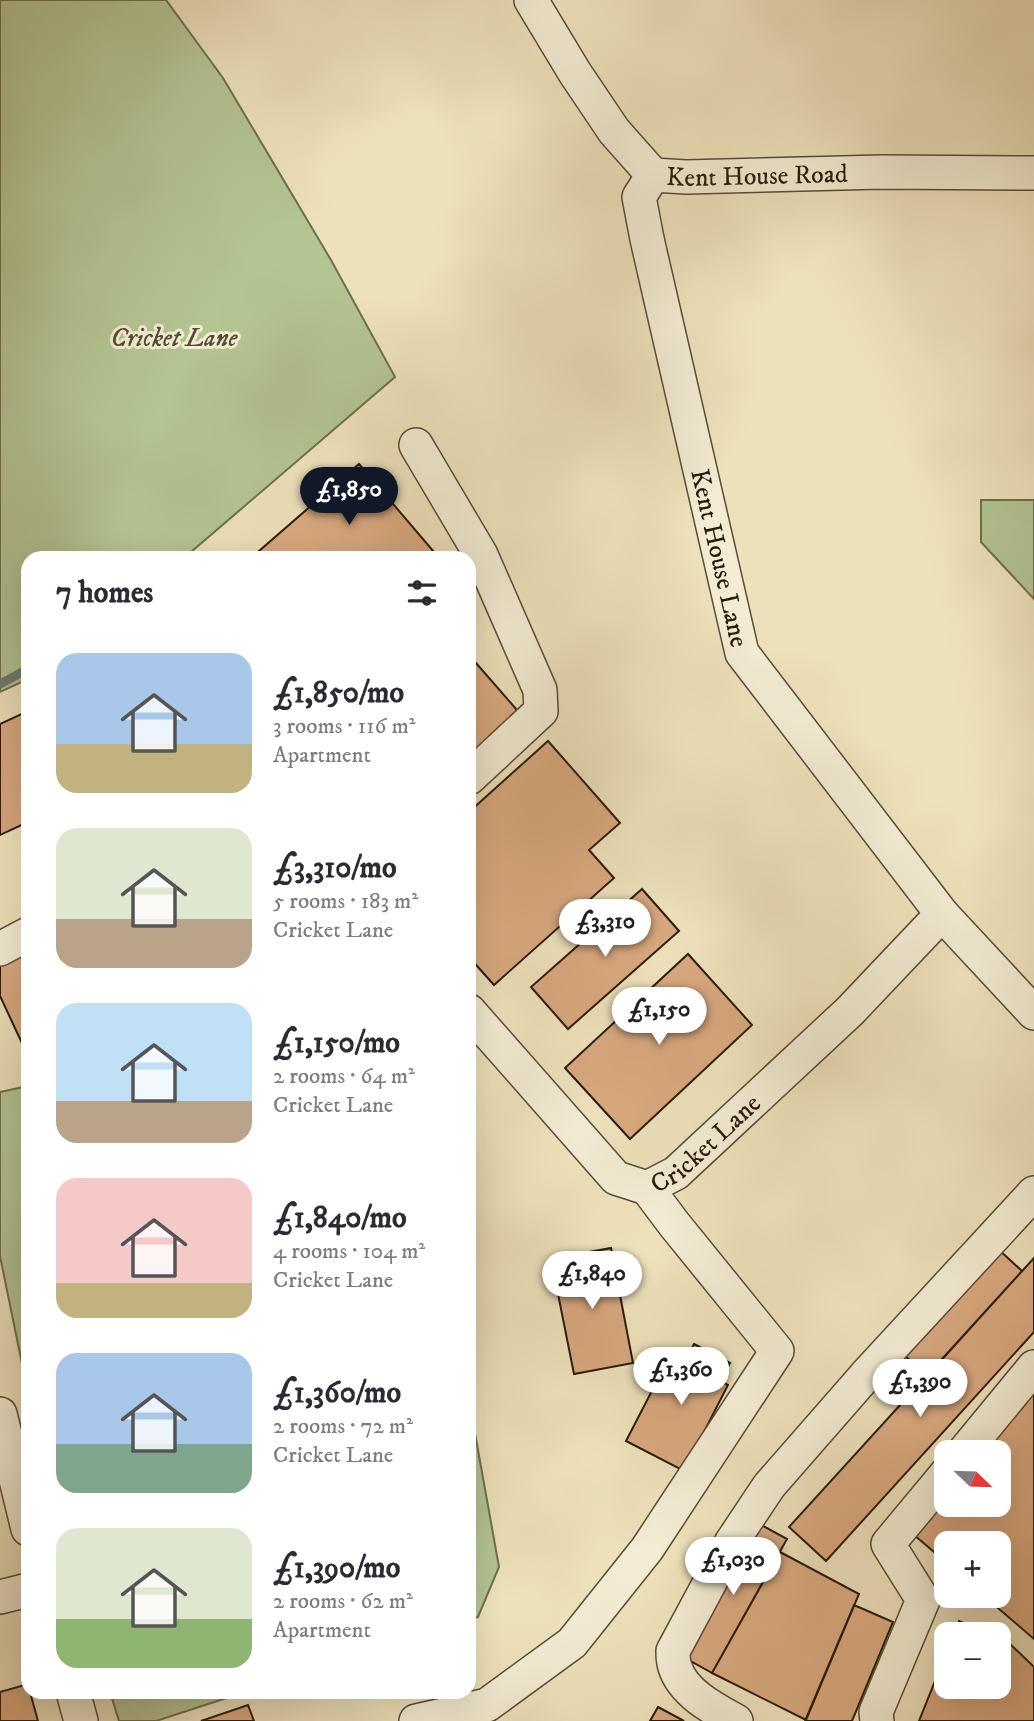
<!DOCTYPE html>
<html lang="en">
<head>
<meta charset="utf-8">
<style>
	body { margin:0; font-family:"IM FELL DW Pica",serif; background:#f2f2f3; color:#2b2b33; height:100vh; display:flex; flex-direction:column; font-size:26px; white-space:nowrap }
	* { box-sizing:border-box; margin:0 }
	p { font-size:23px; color:#7c7c81 }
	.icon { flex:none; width:38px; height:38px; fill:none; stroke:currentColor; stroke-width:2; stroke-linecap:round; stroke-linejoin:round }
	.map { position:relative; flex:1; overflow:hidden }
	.panel { position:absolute; left:21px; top:551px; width:455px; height:1148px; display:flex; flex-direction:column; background:#fff; border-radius:21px; box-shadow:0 7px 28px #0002 }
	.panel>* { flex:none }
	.needle { width:46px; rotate:113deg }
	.buttons { position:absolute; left:934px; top:1440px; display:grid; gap:14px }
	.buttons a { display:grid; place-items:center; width:77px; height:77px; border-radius:14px; background:#fff; box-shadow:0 7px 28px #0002; font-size:35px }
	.price { position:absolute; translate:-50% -60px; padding:0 16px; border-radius:24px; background:#fff; color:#222; font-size:23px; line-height:46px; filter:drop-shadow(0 2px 4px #0008) }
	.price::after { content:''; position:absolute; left:50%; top:42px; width:21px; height:16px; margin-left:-10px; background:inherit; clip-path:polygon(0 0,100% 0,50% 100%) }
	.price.active { background:#111827; color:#fff }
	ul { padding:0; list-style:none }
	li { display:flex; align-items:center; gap:21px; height:175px; padding:0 35px }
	li span { display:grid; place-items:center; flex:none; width:196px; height:140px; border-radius:21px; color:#555 }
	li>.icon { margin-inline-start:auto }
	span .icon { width:84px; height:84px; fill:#fffc; stroke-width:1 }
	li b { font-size:30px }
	h2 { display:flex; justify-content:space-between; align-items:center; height:84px; padding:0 35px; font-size:30px }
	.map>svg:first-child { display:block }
	.green { fill:#b4c493; stroke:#6e704e; stroke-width:2 }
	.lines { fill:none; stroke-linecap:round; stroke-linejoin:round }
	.stream { stroke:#6c7d6d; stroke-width:9 }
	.building { fill:#d8a87f; stroke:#291b0a; stroke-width:2 }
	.minor-casing { stroke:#5a4c36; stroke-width:36 }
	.minor { stroke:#f3ecd3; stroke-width:33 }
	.labels { text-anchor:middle; stroke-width:6; stroke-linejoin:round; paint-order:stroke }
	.street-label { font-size:26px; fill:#291b0a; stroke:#f3ecd3 }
	.park-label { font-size:26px; font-style:italic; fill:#534e33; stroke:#f3ecd3 }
</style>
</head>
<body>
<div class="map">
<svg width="1034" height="1721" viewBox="0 0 1034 1721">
	<rect width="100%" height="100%" fill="#ede1bb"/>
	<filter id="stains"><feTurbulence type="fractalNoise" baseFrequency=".00286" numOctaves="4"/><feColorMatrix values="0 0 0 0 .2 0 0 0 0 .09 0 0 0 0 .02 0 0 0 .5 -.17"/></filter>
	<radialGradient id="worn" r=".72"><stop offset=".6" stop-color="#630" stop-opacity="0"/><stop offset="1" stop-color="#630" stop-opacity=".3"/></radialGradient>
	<path class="green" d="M 0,0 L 166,0 L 223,78 L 331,260 L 395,377 L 184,558 L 28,558 L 28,679 L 0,692 Z
		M 981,500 L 1034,500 L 1034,599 L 981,542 Z
		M 28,1086 L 28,1393 L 0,1256 L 0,1092 Z
		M 469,1400 L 499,1567 L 478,1617 L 469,1620 Z
		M 110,1692 L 245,1692 L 156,1721 L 119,1721 Z"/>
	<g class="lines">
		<path class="stream" d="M 0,684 L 28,669"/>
	</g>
	<path class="building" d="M 359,464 L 434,552 L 427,558 L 251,558 Z
		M 469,655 L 524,718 L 469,766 Z
		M 28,711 L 28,822 L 0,835 L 0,724 Z
		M 548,741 L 620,823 L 589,850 L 614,878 L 494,985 L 469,957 L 469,812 Z
		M 642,889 L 679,931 L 568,1029 L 531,987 Z
		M 28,949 L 28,1056 L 0,996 L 0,962 Z
		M 688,954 L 752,1025 L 630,1139 L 565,1068 Z
		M 611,1248 L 633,1363 L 574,1374 L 551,1259 Z
		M 997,1248 L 1022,1271 L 927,1376 L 902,1353 Z
		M 1034,1258 L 1034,1332 L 826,1561 L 789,1527 Z
		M 694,1344 L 730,1363 L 720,1381 L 728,1385 L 684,1471 L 626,1441 L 671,1354 L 685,1362 Z
		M 1034,1382 L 1034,1639 L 984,1596 L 999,1596 L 999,1544 L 947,1544 L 947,1563 L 907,1529 L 947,1483 L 947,1505 L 999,1505 L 999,1452 L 973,1452 Z
		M 754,1521 L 787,1539 L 712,1673 L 680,1655 Z
		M 780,1552 L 859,1594 L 806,1720 L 712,1673 Z
		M 854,1605 L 893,1622 L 852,1721 L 805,1721 Z
		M 959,1621 L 989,1634 L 953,1634 Z
		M 999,1639 L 1009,1643 L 1034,1667 L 1034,1721 L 919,1721 L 947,1651 L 947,1687 L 999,1687 Z
		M 28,1684 L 28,1692 L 30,1692 L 38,1721 L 0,1721 L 0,1692 Z
		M 248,1705 L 254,1721 L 201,1721 Z
		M 658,1707 L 684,1721 L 650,1721 Z"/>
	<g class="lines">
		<defs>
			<g id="minor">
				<path id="s1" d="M 531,0 L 575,73 L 614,131 L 653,175 L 686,177 L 882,172 L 1034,173"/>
				<path id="s2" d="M 653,175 L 639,197 L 647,239 L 742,653 L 942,914 L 1034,1013"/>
				<path d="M 416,445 L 481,555 L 540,690 L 541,711 L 469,778"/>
				<path d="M 0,949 L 28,934"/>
				<path id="s3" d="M 469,1011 L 616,1178 L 647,1188 L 676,1173 L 850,1011 L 942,914"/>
				<path d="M 0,1414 L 28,1529"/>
				<path d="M 964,1452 L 1034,1367"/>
				<path d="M 0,1597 L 28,1590"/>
				<path d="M 73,1692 L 81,1721"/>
				<path d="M 416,1721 L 487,1705 L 572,1643 L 647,1549 L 777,1351 L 674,1224 L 647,1188"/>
				<path d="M 736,1721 C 714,1709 683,1693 675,1667 C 673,1662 673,1656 673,1651 L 731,1543 L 769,1486 L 866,1375 L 1034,1193"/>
				<path d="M 877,1721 L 876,1712 L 923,1600 L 888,1544 L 947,1473"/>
			</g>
		</defs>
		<use href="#minor" class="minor-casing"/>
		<use href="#minor" class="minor"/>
	</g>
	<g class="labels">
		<g class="street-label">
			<text dy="9" stroke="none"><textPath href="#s1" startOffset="318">Kent House Road</textPath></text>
			<text dy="9" stroke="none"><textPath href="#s2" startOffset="396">Kent House Lane</textPath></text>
			<text dy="9" stroke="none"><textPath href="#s3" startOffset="329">Cricket Lane</textPath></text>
		</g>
		<g class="park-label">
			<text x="174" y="346">Cricket Lane</text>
		</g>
	</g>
	<rect width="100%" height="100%" filter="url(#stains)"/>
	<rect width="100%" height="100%" fill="url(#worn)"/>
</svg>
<div class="buttons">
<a><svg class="needle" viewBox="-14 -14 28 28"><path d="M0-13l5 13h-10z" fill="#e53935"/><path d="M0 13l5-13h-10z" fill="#7c7c81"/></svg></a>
<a>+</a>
<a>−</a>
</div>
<b class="price active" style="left:349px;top:527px">£1,850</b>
<b class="price" style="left:605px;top:959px">£3,310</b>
<b class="price" style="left:659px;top:1047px">£1,150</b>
<b class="price" style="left:592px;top:1311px">£1,840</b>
<b class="price" style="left:681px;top:1407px">£1,360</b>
<b class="price" style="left:920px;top:1419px">£1,390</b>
<b class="price" style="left:733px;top:1597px">£1,030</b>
<section class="panel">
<h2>7 homes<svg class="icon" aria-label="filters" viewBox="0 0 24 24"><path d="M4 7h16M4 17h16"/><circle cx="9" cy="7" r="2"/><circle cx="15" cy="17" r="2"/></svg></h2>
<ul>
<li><span style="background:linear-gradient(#a9c7e8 65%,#c2b280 0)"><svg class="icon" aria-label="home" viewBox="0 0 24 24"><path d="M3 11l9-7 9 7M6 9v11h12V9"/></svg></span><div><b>£1,850/mo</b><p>3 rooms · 116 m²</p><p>Apartment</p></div></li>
<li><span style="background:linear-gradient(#dfe7d0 65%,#b9a48a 0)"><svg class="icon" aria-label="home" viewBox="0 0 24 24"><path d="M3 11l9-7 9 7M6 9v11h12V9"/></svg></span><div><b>£3,310/mo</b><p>5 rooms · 183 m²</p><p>Cricket Lane</p></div></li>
<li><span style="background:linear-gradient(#bfe0f5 70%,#b9a48a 0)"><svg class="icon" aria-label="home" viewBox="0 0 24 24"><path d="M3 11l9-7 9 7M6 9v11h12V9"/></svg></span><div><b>£1,150/mo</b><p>2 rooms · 64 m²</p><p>Cricket Lane</p></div></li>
<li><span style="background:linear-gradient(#f6c9c9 75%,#c2b280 0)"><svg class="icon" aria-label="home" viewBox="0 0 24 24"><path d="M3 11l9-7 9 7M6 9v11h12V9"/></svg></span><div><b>£1,840/mo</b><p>4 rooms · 104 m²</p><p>Cricket Lane</p></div></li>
<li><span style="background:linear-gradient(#a9c7e8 65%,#7fa58c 0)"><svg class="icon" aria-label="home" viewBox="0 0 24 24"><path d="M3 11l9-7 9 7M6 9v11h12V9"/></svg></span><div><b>£1,360/mo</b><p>2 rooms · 72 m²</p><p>Cricket Lane</p></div></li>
<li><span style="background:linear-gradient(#dfe7d0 65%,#8fb573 0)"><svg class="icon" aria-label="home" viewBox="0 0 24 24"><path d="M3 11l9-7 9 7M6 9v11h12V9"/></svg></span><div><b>£1,390/mo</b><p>2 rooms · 62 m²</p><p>Apartment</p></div></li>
</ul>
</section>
</div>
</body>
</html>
